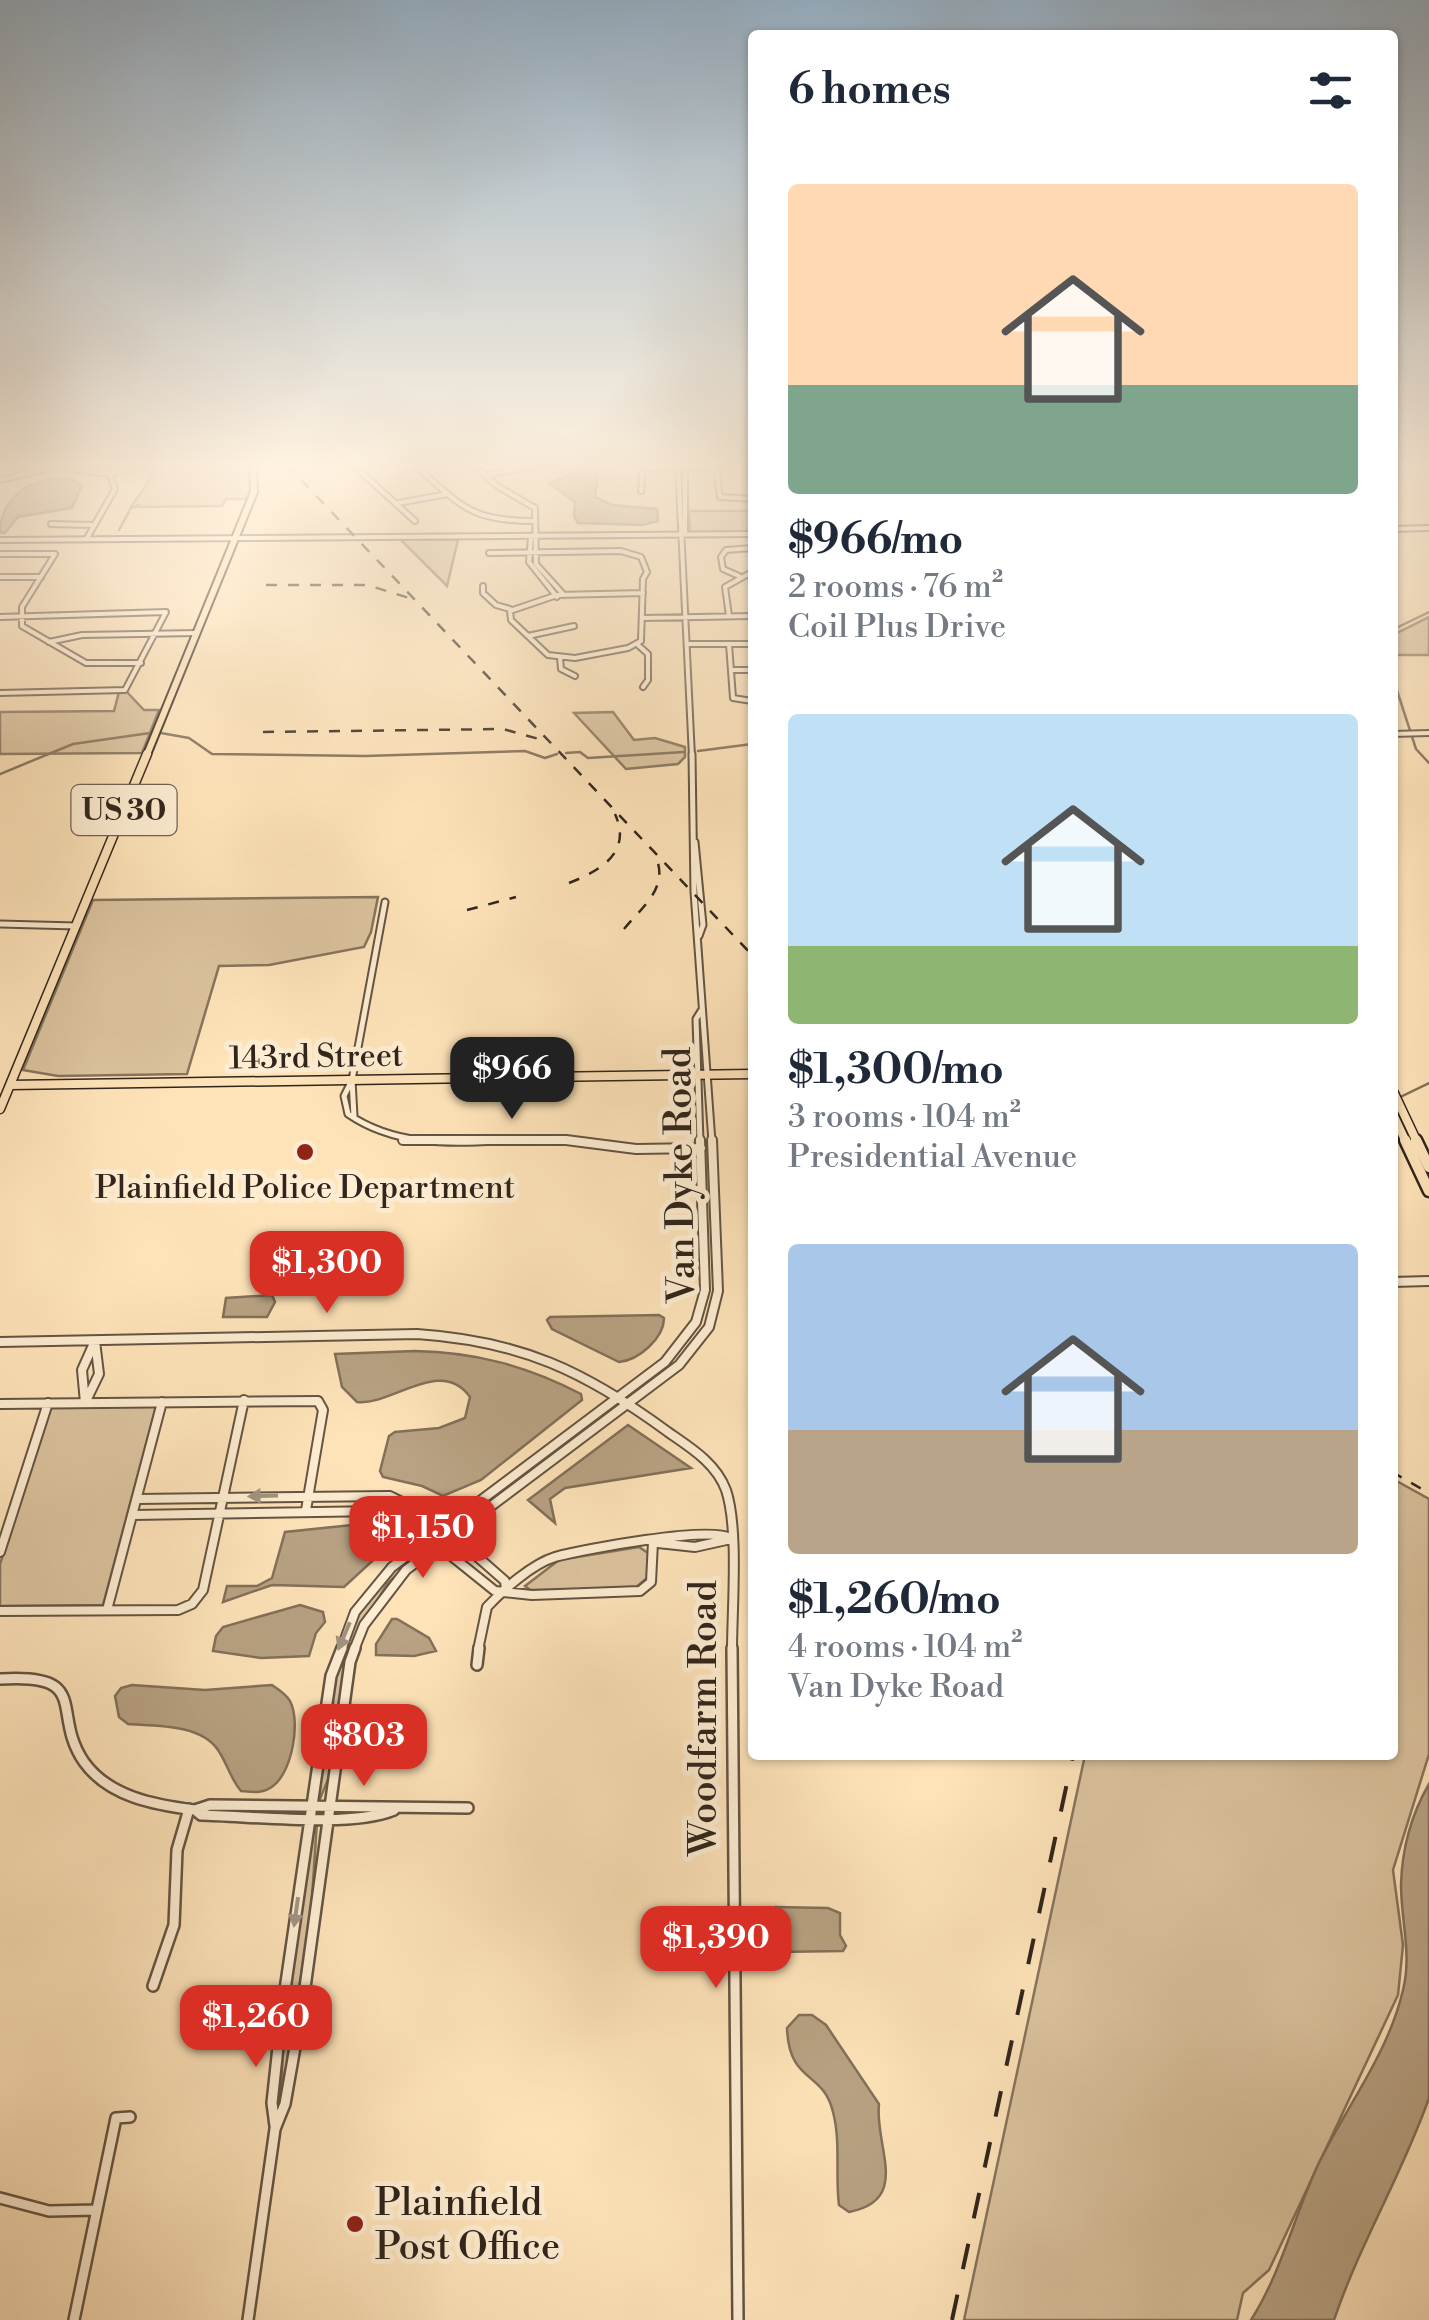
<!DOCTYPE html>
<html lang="en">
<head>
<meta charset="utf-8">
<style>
	body { margin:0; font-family:"Libre Bodoni",serif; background:#f2f2f3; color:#1f2937; height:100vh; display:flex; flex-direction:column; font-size:38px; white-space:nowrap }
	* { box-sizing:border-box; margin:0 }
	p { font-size:32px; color:#747a83 }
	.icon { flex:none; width:55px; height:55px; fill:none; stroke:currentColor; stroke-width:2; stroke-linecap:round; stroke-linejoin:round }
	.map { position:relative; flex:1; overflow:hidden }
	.side { position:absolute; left:748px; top:30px; width:650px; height:1730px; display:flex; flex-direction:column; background:#fff; border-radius:10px; box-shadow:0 2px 8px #0004 }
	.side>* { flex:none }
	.price { position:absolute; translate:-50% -85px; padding:0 22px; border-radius:20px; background:#d93025; color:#fff; font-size:32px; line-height:65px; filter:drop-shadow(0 2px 5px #0008) }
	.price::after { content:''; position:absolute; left:50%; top:60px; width:30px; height:22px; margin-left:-15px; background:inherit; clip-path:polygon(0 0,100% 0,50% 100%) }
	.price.current { background:#222; color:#fff }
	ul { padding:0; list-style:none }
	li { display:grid; align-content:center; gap:20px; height:530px; padding:0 40px }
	li span { display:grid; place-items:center; height:310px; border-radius:10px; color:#555 }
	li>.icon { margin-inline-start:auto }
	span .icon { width:180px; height:180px; fill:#fffc; stroke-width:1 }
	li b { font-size:42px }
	h2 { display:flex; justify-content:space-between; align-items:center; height:120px; padding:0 40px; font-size:42px }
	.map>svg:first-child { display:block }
	.green { fill:#dbc39e; stroke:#86745c; stroke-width:2.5 }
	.water { fill:#b8a283; stroke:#827059; stroke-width:2.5 }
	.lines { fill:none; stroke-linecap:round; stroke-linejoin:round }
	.stream { stroke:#827059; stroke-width:2.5 }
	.minor-far3-casing { stroke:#645442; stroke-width:8 }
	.minor-far2-casing { stroke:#645442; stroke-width:9 }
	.minor-far1-casing { stroke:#645442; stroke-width:12 }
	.minor-casing { stroke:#645442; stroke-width:14 }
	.major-far2-casing { stroke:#30251b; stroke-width:10 }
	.major-far1-casing { stroke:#30251b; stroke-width:11 }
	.major-casing { stroke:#30251b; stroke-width:15 }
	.minor-far3 { stroke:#feedd2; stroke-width:4 }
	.minor-far2 { stroke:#feedd2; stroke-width:5 }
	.minor-far1 { stroke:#feedd2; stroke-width:8 }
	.minor { stroke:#feedd2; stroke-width:9 }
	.major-far2 { stroke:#fee3b9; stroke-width:6 }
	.major-far1 { stroke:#fee3b9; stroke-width:8 }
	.major { stroke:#fee3b9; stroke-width:10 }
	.rail-far1 { stroke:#30251b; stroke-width:2.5; stroke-dasharray:11 11; stroke-linecap:butt }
	.rail { stroke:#30251b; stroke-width:4; stroke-dasharray:26 26; stroke-linecap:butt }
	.oneway { fill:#a19380 }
	.poi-dot { fill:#8f2418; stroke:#feedd2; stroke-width:4 }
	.labels { text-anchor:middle; stroke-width:10; stroke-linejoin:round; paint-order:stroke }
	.shield { fill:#feedd2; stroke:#6e6152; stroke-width:2.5 }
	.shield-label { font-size:30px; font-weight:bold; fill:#30251b }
	.street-label { font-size:32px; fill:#30251b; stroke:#feedd2 }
	.poi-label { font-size:32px; fill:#30251b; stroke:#feedd2 }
	.near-street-label { font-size:38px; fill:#30251b; stroke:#feedd2 }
	.near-poi-label { font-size:38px; fill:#30251b; stroke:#feedd2; text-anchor:start }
</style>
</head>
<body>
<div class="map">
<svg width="1429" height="2320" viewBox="0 0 1429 2320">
	<rect width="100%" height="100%" fill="#fee3b9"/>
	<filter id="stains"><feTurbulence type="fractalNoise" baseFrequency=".002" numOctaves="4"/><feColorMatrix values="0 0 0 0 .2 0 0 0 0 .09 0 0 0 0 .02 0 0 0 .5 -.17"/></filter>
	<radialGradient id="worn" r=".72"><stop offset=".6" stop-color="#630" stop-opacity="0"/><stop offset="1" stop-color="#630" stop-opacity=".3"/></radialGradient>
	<path class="green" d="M 217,464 L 250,464 L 252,491 L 248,499 L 226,499 L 222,506 L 131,507 L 153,475 L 140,467 L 147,465 L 161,473 Z
		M 689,511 L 752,511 L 752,533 L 690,532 Z
		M 400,539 L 458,540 L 447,586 Z
		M 1429,617 L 1429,655 L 1393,655 L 1393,635 Z
		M 125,690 L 144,710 L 159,710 L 142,753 L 0,754 L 0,712 L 114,711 L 119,692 Z
		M 613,712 L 634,740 L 655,738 L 685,747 L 685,757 L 678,764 L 626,769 L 574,713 Z
		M 378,897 L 371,932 L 364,947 L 269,965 L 219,966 L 187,1074 L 58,1076 L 23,1070 L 93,900 Z
		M 157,1403 L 103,1605 L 0,1606 L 0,1564 L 51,1405 Z
		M 1393,1479 L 1429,1499 L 1429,1754 L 1393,1870 L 1403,1945 L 1398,1995 L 1269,2270 L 1243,2293 L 1237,2320 L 964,2320 L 1085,1755 L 1392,1755 Z
		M 429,1544 L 387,1584 L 356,1636 L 345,1670 L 329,1777 L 320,1799 L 316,1800 C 331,1700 331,1601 429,1544 Z
		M 639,1547 L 648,1553 L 647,1578 L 634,1589 L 530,1590 L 525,1586 L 559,1560 Z
		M 317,1822 L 311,1913 L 280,2109 L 285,2010 L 313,1824 Z"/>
	<path class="water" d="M 577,472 L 598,473 L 595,497 L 612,505 L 657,509 L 658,521 L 643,525 L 578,523 L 574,516 L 575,502 L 549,483 Z
		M 53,479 L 72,480 L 82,485 L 72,508 L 18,517 L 5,533 L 0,533 C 0,502 23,483 53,479 Z
		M 272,1295 L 275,1302 L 267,1317 L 223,1317 L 226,1298 Z
		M 659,1315 L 664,1318 C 664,1338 639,1360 619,1362 L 552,1329 L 547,1320 L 550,1317 Z
		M 415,1351 C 475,1352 527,1366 581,1394 L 582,1400 L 481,1480 L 443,1496 L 422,1486 L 383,1477 L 380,1471 L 389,1436 L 395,1432 L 439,1428 L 465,1418 L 470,1397 C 441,1356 392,1406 357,1402 L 342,1387 L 335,1354 Z
		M 628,1425 L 691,1468 L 565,1488 L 550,1499 L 555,1523 L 528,1500 Z
		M 352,1525 L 381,1530 L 393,1537 L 393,1542 L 344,1587 L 272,1585 L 223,1602 L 227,1586 L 257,1586 L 272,1578 L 285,1532 Z
		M 300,1605 L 323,1612 L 325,1622 L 316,1633 L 309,1656 L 261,1658 L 213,1651 L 216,1636 L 223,1627 Z
		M 392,1619 L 397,1619 L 429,1638 L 436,1651 L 414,1656 L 376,1655 L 376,1644 Z
		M 132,1685 L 205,1690 L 272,1685 C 278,1689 287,1695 290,1701 C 301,1722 292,1772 273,1786 C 263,1794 253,1792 241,1791 C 230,1778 227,1763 218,1750 C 201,1724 156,1726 128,1724 L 119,1717 L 115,1696 L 121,1688 Z
		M 1429,1784 L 1429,2098 C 1402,2175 1360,2243 1334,2320 L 1251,2320 C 1281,2273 1294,2217 1317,2167 C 1345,2108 1388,2055 1403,1990 C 1412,1955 1401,1920 1401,1885 C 1402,1849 1411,1815 1429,1784 Z
		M 775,1907 L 828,1908 L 840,1913 L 840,1935 L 846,1946 L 843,1951 L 777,1952 L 773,1931 Z
		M 799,2015 L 812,2015 L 826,2025 L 879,2104 C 874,2146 912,2200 849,2212 L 839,2205 C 835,2175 841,2142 833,2112 C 823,2070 789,2084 787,2028 Z"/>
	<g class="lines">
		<path class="stream" d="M 119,530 L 131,508 L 139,505
			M 1392,630 L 1429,612
			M 1392,675 L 1416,749 L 1429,763
			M 161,733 L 189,738 L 212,754 L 365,756 L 525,751 L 545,758 L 557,754
			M 698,751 L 752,744
			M 566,753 L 580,752 L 588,758 L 684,752
			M 0,774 L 73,744 L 150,733
			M 1392,1101 L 1429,1083"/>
		<defs>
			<path id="minor-far3" d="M 352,464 L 415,521
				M 413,464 C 462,505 467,521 535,521
				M 472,464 L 497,486 L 535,508 L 536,564 L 564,595
				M 678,464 L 692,757
				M 716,465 L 720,497 L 752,499
				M 643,468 L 716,467
				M 685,468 L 685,534
				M 110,474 L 150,464
				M 486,475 L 544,464
				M 0,480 L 55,467 L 110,474 L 115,489 L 87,538
				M 641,491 L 643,467
				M 398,503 L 448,494
				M 51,524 L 93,525
				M 1392,529 L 1429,528
				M 531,537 L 529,562 L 557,597
				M 0,540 L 752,534
				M 489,553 L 621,551 L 641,557 L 647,572 L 643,579 L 641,641 L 628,648 L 575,658
				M 0,554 L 54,554
				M 55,554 L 22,607 L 22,626 L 86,663 L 141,663
				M 739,576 L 723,569 L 721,557 L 726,550 L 752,548
				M 0,577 L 41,577
				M 483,586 L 483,593 L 496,605 L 510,609
				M 729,616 L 725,587 L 752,572
				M 0,617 L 166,612 L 125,690 L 0,693
				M 643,618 L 752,616
				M 528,636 L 574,626
				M 49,642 L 82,635 L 197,633
				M 687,644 L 752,644
				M 729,644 L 733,698 L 752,701
				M 638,645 L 648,654 L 648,680 L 643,687
				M 560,658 L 561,669 L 575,676
				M 575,658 L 548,655 L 511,620 L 510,611 L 557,595 L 643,593
				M 731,670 L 752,670
				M 1392,734 L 1429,733"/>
			<path id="minor-far2" d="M 692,754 L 694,892 L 712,1142
				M 695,842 L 703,925 L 699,936
				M 385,902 L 352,1080 L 344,1096 L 348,1114 C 418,1162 502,1132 582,1142
				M 0,924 L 76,926
				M 352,1080 L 354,1116
				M 700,1142 L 696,1019 L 701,1011"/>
			<path id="minor-far1" d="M 403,1140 L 566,1140 L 636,1149 L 701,1148
				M 1392,1282 L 1429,1281
				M 95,1341 L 99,1374 L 85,1403 L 82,1370 Z
				M 0,1342 L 417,1334 C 521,1341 585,1371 668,1432 C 691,1448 716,1463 726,1490 C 739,1529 732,1608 732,1650
				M 0,1404 L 318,1401 L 323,1410 L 306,1510
				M 138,1499 L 390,1496 L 432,1517 L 505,1581 L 506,1590
				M 133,1515 L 379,1511 L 408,1521 L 495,1591 L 532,1595 L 640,1591 L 651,1582 L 653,1542
				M 658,1543 L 695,1547 L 731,1539
				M 0,1552 L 48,1403
				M 107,1610 L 162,1402
				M 0,1611 L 178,1610 L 192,1604 L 203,1590 L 244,1400
				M 341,1650 L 355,1612 L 392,1567 L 665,1362 L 696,1322 L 705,1290 L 700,1140
				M 354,1650 L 364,1625 L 406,1570 L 679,1365 L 709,1327 L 718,1291 L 712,1140
				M 478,1650 L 487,1607 C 503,1590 532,1564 555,1557 C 584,1549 709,1526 730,1538"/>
			<path id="minor" d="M 732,1648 L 738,2320
				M 477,1665 L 479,1648
				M 0,1679 C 93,1673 50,1713 84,1762 C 109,1797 155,1805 195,1810 L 201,1815 C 251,1816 351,1828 394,1810
				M 195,1810 L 210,1805 L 468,1808
				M 153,1986 L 174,1925 L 177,1850 L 189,1809
				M 275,2126 L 272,2103 L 282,2010 L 331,1676 L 342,1648
				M 0,2198 L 49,2211 L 97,2210
				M 74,2320 L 116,2118 L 130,2117
				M 248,2320 L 275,2129 L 285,2104 L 303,2002 L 350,1662 L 355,1648"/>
			<path id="major-far2" d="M 146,757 L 254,492 L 253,464"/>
			<path id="major-far1" d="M 10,1085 L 752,1074
				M 1392,1089 L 1417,1142
				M 0,1109 L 147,754
				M 1392,1112 L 1406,1142"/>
			<path id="major" d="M 1405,1140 L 1429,1191
				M 1416,1140 L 1429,1167"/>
		</defs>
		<use href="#minor-far3" class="minor-far3-casing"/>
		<use href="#minor-far2" class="minor-far2-casing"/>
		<use href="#minor-far1" class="minor-far1-casing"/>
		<use href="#minor" class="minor-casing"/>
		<use href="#major-far2" class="major-far2-casing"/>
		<use href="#major-far1" class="major-far1-casing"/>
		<use href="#major" class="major-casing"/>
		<use href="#minor-far3" class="minor-far3"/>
		<use href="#minor-far2" class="minor-far2"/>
		<use href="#minor-far1" class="minor-far1"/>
		<use href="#minor" class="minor"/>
		<use href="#major-far2" class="major-far2"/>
		<use href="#major-far1" class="major-far1"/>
		<use href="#major" class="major"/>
		<path class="rail-far1" d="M 286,464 L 752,955
			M 266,585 L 367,585 L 409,598
			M 263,732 L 503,729 L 546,741
			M 569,883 C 602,870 632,852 615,814
			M 467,910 L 516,897
			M 624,929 C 643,906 670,887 655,855
			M 1392,1472 L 1429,1493"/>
		<path class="rail" d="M 952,2320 L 1073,1755"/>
	</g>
	<defs><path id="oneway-solid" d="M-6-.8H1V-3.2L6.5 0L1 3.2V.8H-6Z" transform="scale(2.5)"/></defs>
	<g class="oneway">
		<use href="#oneway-solid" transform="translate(263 1496) rotate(178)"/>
		<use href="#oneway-solid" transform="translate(344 1636) rotate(113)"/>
		<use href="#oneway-solid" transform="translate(296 1912) rotate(98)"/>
	</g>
	<linearGradient id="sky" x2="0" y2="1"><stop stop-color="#95adc0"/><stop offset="0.59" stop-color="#fff2e0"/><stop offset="1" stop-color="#fff2e0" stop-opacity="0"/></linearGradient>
	<rect width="1429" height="789" fill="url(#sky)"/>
	<g class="poi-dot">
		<circle cx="305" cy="1152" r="10"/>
		<circle cx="355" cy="2224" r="10"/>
	</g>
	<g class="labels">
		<rect class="shield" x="71.5" y="785" width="105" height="50" rx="8"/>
		<g class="shield-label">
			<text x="124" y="820">US 30</text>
		</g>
		<g class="street-label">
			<text transform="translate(316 1056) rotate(-1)" y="11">143rd Street</text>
		</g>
		<g class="poi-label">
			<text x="305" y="1198">Plainfield Police Department</text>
		</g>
		<g class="near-street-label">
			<text transform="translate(679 1175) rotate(-91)" y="13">Van Dyke Road</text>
			<text transform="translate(703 1718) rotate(-90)" y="13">Woodfarm Road</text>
		</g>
		<g class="near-poi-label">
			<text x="375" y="2215">Plainfield<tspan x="375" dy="44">Post Office</tspan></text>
		</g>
	</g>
	<rect width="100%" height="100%" filter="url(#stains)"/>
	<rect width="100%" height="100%" fill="url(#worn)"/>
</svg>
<b class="price current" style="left:512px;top:1122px">$966</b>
<b class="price" style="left:327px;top:1316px">$1,300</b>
<b class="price" style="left:423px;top:1581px">$1,150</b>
<b class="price" style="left:364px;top:1789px">$803</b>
<b class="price" style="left:716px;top:1991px">$1,390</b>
<b class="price" style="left:256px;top:2070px">$1,260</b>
<section class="side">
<h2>6 homes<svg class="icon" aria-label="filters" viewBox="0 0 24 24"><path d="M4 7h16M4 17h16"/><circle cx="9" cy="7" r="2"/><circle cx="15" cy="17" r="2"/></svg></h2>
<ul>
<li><span style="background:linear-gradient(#ffd9b3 65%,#7fa58c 0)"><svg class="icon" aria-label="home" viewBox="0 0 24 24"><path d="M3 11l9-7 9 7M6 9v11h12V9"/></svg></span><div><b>$966/mo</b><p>2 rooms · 76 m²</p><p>Coil Plus Drive</p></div></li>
<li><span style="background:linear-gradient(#bfe0f5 75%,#8fb573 0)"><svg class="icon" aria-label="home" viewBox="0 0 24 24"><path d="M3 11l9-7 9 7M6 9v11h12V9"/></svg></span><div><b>$1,300/mo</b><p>3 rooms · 104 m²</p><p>Presidential Avenue</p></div></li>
<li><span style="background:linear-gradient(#a9c7e8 60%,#b9a48a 0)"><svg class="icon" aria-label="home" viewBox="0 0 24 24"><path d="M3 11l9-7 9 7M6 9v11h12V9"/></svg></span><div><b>$1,260/mo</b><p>4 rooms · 104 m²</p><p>Van Dyke Road</p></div></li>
</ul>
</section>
</div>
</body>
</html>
